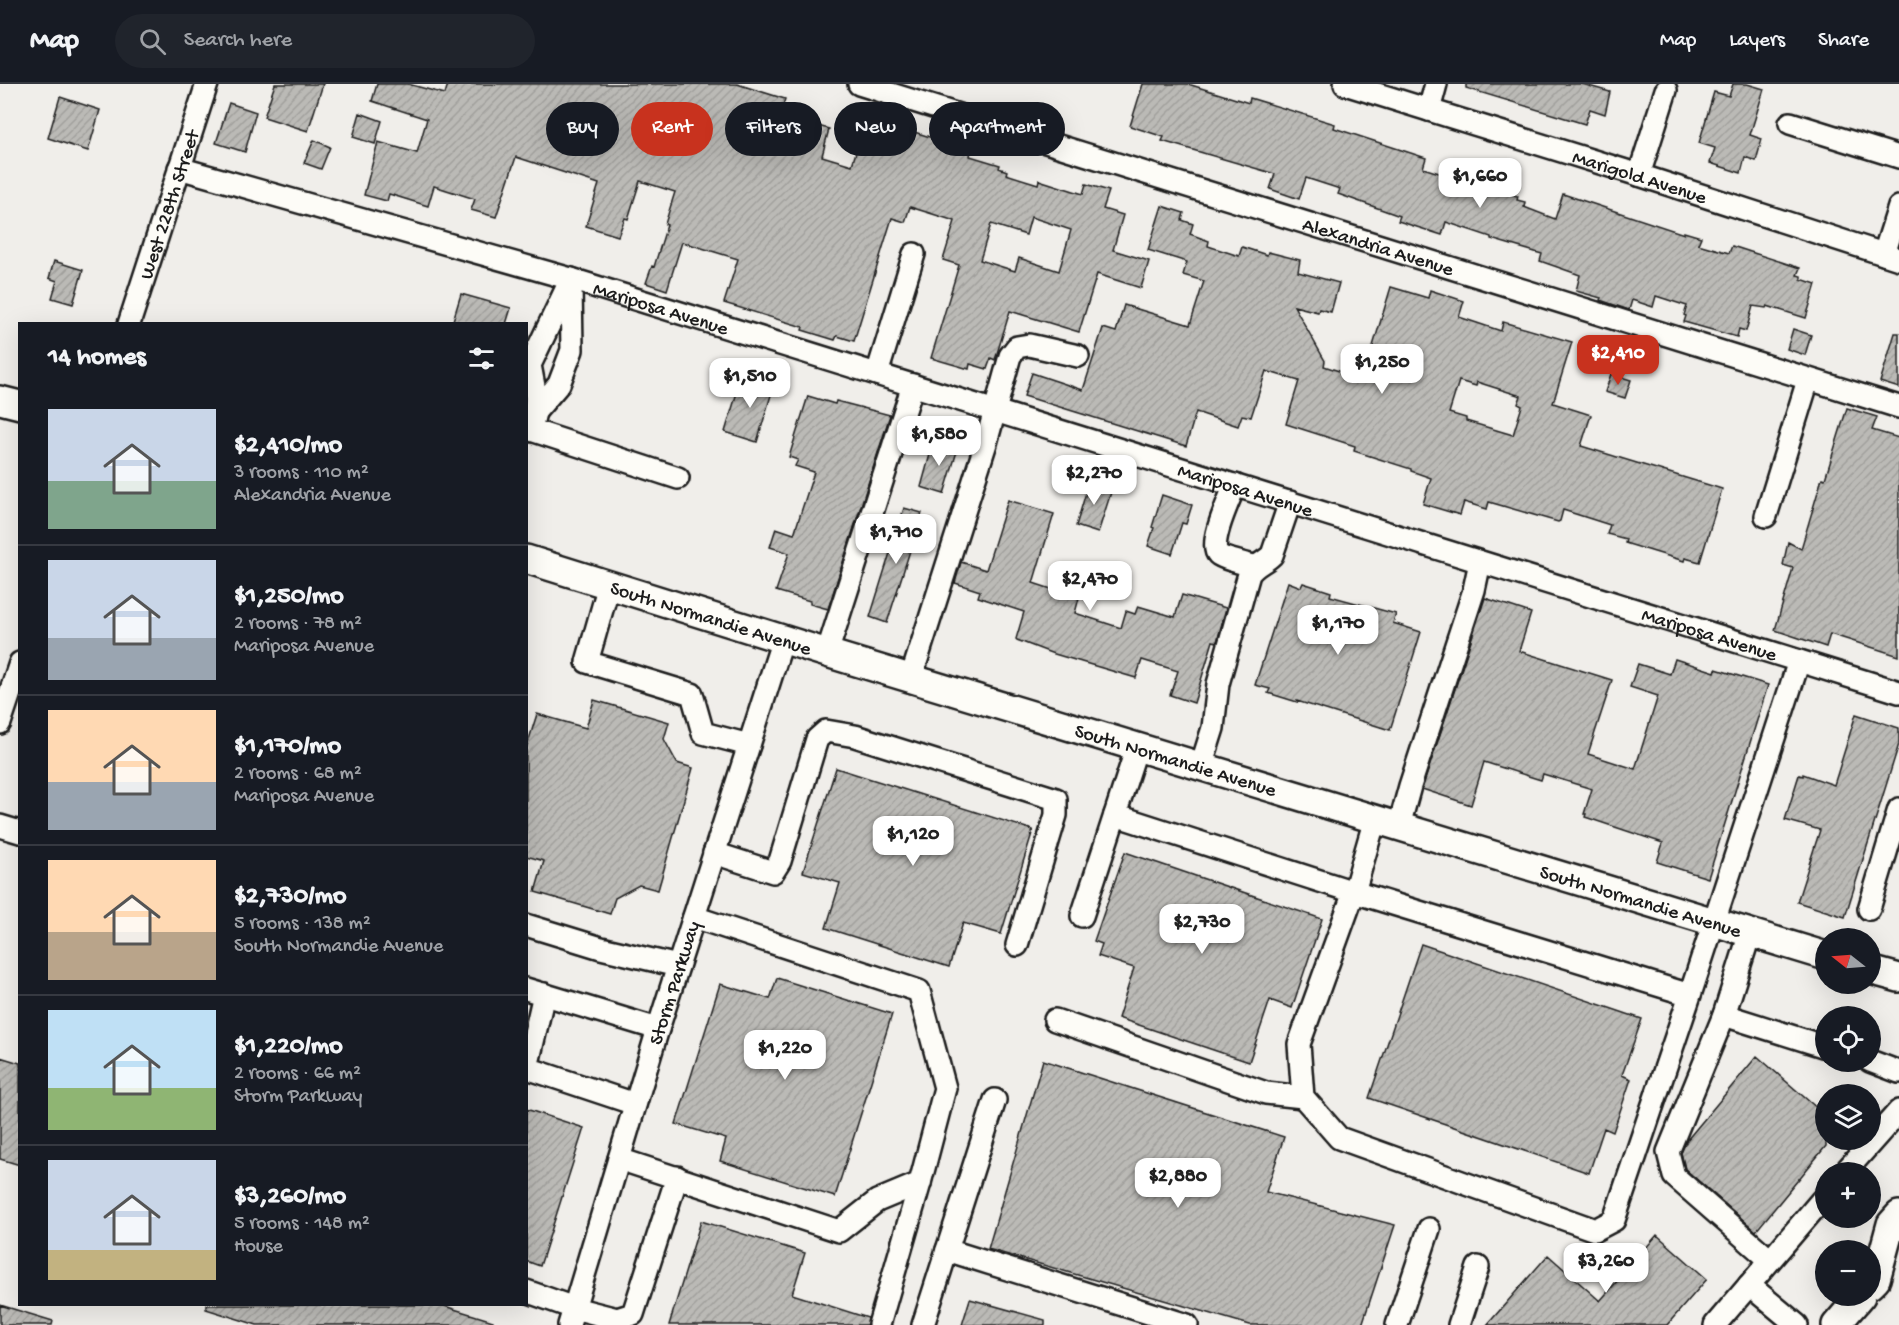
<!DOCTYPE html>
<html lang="en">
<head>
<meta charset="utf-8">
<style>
	body { margin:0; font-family:"Gochi Hand",sans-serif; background:#20242c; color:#f1f3f6; height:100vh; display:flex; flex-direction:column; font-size:22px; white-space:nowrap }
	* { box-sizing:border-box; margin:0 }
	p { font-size:20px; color:#9ea1a6 }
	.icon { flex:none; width:33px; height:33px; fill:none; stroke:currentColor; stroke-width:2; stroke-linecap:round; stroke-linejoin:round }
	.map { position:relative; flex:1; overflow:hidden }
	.sheet { position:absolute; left:18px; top:238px; width:510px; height:984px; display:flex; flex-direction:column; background:#171b24; border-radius:0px; box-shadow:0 6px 24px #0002 }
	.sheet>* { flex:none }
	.hud { position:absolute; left:546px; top:18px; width:570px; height:54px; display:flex; gap:12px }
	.needle { width:39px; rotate:287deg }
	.buttons { position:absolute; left:1815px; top:844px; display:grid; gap:12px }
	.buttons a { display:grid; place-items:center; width:66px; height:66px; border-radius:50%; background:#171b24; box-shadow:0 6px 24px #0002; font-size:30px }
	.price { position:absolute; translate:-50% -51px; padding:0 14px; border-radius:12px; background:#fff; color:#222; font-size:20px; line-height:39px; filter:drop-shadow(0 2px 3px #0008) }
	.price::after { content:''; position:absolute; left:50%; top:36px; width:18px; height:14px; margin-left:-9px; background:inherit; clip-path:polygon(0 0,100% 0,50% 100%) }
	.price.on { background:#c8321e; color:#fff }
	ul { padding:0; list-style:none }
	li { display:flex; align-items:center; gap:18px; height:150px; padding:0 30px }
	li+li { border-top:2px solid #363941 }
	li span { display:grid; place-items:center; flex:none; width:168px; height:120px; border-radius:0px; color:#555 }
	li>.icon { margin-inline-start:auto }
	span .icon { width:72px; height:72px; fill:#fffc; stroke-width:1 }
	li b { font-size:26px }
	h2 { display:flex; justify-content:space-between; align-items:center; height:72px; padding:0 30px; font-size:26px }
	.chip { padding:0 21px; border-radius:27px; background:#171b24; box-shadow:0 6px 24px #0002; font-size:21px; line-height:54px }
	.chip.on { background:#c8321e; color:#fff }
	header { display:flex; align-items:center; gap:36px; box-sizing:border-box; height:84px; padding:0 30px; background:#171b24; border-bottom:2px solid #363941 }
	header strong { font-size:28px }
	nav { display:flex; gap:33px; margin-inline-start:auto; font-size:21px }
	.search { width:420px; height:54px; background:#20242c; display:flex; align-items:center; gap:15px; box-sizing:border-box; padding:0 21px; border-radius:33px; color:#9ea1a6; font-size:22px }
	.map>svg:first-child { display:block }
	.building { fill:url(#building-hatch); stroke:#1c1c1c; stroke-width:1.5; fill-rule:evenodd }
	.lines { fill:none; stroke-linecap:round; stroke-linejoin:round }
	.minor-casing { stroke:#1c1c1c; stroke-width:26 }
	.major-casing { stroke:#1c1c1c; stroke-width:32 }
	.minor { stroke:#fdfcf7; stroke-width:21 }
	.major { stroke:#fdfcf7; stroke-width:27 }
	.labels { text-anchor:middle; stroke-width:4.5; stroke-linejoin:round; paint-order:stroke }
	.street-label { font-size:20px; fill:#1c1c1c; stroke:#fdfcf7 }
</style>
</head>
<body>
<header>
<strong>Map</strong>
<div class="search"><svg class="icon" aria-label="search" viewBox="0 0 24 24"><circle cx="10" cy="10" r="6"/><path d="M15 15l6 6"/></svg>Search here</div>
<nav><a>Map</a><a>Layers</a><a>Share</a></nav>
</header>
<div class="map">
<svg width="1899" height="1241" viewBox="0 0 1899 1241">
	<defs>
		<pattern id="building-hatch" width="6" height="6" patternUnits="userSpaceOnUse" patternTransform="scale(1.5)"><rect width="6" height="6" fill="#bbbab6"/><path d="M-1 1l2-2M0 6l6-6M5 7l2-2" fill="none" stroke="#a09f9c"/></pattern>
	</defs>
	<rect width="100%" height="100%" fill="#f0eeea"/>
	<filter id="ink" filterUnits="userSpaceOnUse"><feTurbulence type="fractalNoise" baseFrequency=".0167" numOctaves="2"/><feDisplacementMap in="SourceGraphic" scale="12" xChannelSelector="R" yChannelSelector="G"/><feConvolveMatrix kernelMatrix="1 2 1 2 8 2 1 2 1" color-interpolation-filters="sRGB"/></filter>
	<g filter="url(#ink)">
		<path class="building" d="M 275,0 L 323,0 L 308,47 L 264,33 Z
			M 377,0 L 408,0 L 445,10 L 448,0 L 737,0 L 785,15 L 782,24 L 797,28 L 795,34 L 814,38 L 818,42 L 829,45 L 822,72 L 852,81 L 867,33 L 971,66 L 970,72 L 1000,81 L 999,84 L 1007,87 L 1006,90 L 1038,100 L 1039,96 L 1083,110 L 1086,100 L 1109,107 L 1103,125 L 1123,131 L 1113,166 L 1149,177 L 1141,204 L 1097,190 L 1079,248 L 1010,227 L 995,276 L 991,274 L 987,285 L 970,280 L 969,285 L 931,274 L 959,181 L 943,176 L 955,137 L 910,123 L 905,138 L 892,134 L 854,257 L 837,252 L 835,256 L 802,246 L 803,243 L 724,219 L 738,175 L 682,158 L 667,206 L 646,199 L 652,182 L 654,183 L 667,141 L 665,140 L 675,108 L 640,97 L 628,135 L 625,134 L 618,152 L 586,142 L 599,100 L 516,73 L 496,133 L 471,126 L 475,115 L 434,102 L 428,122 L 389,110 L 387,117 L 364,111 L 378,58 L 417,69 L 427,35 L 372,17 ZM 1031,133 L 1071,146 L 1059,187 L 1019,174 L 1015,187 L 980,176 L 991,140 L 1026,151 Z
			M 1143,0 L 1188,0 L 1249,19 L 1250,14 L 1335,40 L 1334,44 L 1426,74 L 1423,84 L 1484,103 L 1489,88 L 1510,94 L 1509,99 L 1515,101 L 1512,111 L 1518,112 L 1517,116 L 1525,118 L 1524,123 L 1555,135 L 1563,110 L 1684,150 L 1684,148 L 1701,153 L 1698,160 L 1729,169 L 1732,162 L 1800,184 L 1797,191 L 1801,192 L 1801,195 L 1816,200 L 1806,234 L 1767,222 L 1766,224 L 1753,222 L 1746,247 L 1739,245 L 1737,253 L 1684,238 L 1686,232 L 1684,231 L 1687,222 L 1656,212 L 1653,223 L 1632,216 L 1629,226 L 1600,216 L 1601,214 L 1576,207 L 1580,191 L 1540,177 L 1542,170 L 1491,155 L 1491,153 L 1446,138 L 1442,151 L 1398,137 L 1400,132 L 1338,110 L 1340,105 L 1306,94 L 1299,115 L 1270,105 L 1275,90 L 1162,57 L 1164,53 L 1130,42 Z
			M 1466,0 L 1582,0 L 1610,8 L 1605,30 L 1590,25 L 1585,40 L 1466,4 Z
			M 1733,0 L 1747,0 L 1764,5 L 1750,51 L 1762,55 L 1756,77 L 1745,73 L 1741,89 L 1710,79 L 1715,64 L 1699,59 L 1714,8 L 1729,12 Z
			M 60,13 L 100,26 L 88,67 L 48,54 Z
			M 229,19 L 256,28 L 245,68 L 216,59 Z
			M 360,29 L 382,37 L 375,60 L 353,53 Z
			M 314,56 L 330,63 L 321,85 L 304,79 Z
			M 1162,122 L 1184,129 L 1182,136 L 1193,140 L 1190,150 L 1209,157 L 1208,162 L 1239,172 L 1242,163 L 1267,171 L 1268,168 L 1300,176 L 1298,188 L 1339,199 L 1331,228 L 1319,225 L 1318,228 L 1294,222 L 1325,277 L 1324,282 L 1363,295 L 1391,203 L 1428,214 L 1430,206 L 1464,217 L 1459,233 L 1501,247 L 1503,238 L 1572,258 L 1553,319 L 1591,331 L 1581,362 L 1722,405 L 1700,478 L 1685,474 L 1684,477 L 1625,459 L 1626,455 L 1607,450 L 1610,441 L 1563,426 L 1560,437 L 1558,438 L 1489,418 L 1487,425 L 1464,418 L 1460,431 L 1423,420 L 1431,394 L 1411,387 L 1411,385 L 1354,367 L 1355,362 L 1286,340 L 1299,297 L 1266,287 L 1251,333 L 1242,331 L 1238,342 L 1196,328 L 1186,362 L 1024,312 L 1032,289 L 1083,306 L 1103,244 L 1116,248 L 1124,221 L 1190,241 L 1204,197 L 1183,191 L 1187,178 L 1148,166 ZM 1459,297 L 1476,302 L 1477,298 L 1521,312 L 1518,320 L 1522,322 L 1513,351 L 1466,337 L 1466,334 L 1449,329 Z
			M 54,177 L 83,186 L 73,220 L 52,214 L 57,197 L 49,194 Z
			M 461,210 L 511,224 L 506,240 L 452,240 Z
			M 1793,245 L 1811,251 L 1805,271 L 1787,265 Z
			M 1895,249 L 1899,249 L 1899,304 L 1880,298 Z
			M 1611,290 L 1631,296 L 1625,314 L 1605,308 Z
			M 742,292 L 774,301 L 757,358 L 725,348 Z
			M 808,312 L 835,320 L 836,317 L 890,331 L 828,525 L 810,520 L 810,517 L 776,507 L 789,469 L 770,463 L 776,444 L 794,450 L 814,388 L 795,382 L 798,376 L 789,373 Z
			M 1847,324 L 1877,333 L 1872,346 L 1899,354 L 1899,572 L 1830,550 L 1826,563 L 1775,546 L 1793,484 L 1783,481 L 1788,458 L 1801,465 L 1822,394 L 1825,395 Z
			M 934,356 L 958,364 L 944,410 L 921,403 Z
			M 1090,395 L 1113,402 L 1098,449 L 1076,442 Z
			M 1162,411 L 1192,421 L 1186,440 L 1182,439 L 1172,470 L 1148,462 L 1154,444 L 1152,443 Z
			M 1008,416 L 1054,430 L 1033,499 L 1079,514 L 1075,529 L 1121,544 L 1126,527 L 1135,530 L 1138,522 L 1175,533 L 1182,511 L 1226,524 L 1217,558 L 1213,557 L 1194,619 L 1170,611 L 1178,587 L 1142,576 L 1136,594 L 1051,569 L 1017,556 L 1016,555 L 1024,528 L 978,513 L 980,507 L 955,499 L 961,478 L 986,486 Z
			M 904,424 L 922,429 L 887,539 L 870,533 Z
			M 1288,498 L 1301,503 L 1303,499 L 1331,508 L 1330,512 L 1396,530 L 1393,539 L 1421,548 L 1390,646 L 1297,617 L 1297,618 L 1268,609 L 1270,605 L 1255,601 Z
			M 1485,514 L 1531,529 L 1519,567 L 1612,596 L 1588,670 L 1635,685 L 1658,612 L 1630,603 L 1638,580 L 1670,590 L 1675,575 L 1715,588 L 1716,585 L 1768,601 L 1708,794 L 1657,778 L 1663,759 L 1585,733 L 1586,730 L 1584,730 L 1592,705 L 1543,690 L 1541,696 L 1484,678 L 1471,721 L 1422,705 Z
			M 594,616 L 669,638 L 664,655 L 677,679 L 693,684 L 658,806 L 639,801 L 615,814 L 610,830 L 535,808 L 544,777 L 526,772 L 526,665 L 537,630 L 586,644 Z
			M 1856,630 L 1899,644 L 1899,660 L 1845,833 L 1797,818 L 1820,746 L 1785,736 L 1799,691 L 1803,692 L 1803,690 L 1834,701 Z
			M 836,684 L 1033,746 L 1001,850 L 963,839 L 949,883 L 826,844 L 840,799 L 803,788 Z
			M 1125,768 L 1322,835 L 1292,924 L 1270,916 L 1249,978 L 1118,934 L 1134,884 L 1098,872 L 1102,860 L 1094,857 Z
			M 1421,860 L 1642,935 L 1622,991 L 1631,995 L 1613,1048 L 1604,1044 L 1589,1089 L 1369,1014 Z
			M 777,894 L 892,930 L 835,1113 L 720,1077 L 726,1055 L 676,1040 L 720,900 L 770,915 Z
			M 1757,972 L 1826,1032 L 1826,1062 L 1756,1147 L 1685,1085 L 1681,1069 L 1687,1056 Z
			M 0,973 L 20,979 L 20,1081 L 0,1075 Z
			M 1043,976 L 1284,1053 L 1266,1108 L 1395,1141 L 1362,1241 L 1250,1241 L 988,1165 Z
			M 526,1025 L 584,1044 L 540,1182 L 526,1177 Z
			M 701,1137 L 805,1169 L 792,1210 L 868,1234 L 867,1241 L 669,1241 Z
			M 1657,1151 L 1707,1195 L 1667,1241 L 1487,1241 L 1548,1171 L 1600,1217 Z
			M 970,1215 L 1045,1236 L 1045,1241 L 962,1241 Z
			M 0,1221 L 53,1237 L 52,1241 L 0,1241 Z
			M 206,1221 L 441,1221 L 493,1237 L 492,1241 L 257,1241 L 206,1225 Z"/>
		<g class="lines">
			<defs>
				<g id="minor">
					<path id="s1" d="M 859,0 L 1899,323"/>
					<path id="s2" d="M 1345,0 L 1639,91 L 1899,175"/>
					<path d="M 1429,26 L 1436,0"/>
					<path d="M 1790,39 L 1899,73"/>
					<path id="s3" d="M 179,84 L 571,195 L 1899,608"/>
					<path d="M 1639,91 L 1666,6"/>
					<path d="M 1884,170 L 1899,123"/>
					<path id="s4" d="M 129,240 L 207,0"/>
					<path d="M 877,290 L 914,170"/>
					<path d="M 535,328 L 559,300 L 572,266 L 571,201"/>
					<path d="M 526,345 L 531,346 L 535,328 L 536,313 L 530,281 L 571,195"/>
					<path d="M 531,346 L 678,394"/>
					<path d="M 1235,401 C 1230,414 1208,460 1218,470 C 1223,475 1246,480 1254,482"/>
					<path d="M 1766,432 L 1808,296"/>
					<path d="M 609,501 L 587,578 L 692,610 L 703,649 L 749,661"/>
					<path d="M 827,569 L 913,301"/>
					<path d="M 911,594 L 986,359 L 1010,272 L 1017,263 L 1029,261 L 1078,272"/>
					<path d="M 0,639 L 20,579"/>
					<path d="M 1201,682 L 1213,644 L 1218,600 L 1249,490 C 1256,480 1264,479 1272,471 L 1290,418"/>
					<path d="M 1115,731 L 1137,663"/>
					<path d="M 0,742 L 20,748"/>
					<path d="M 1399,742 L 1410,702 L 1474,506 L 1480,478"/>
					<path d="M 714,769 L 773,788 L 780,777 L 817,655 L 826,647 L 855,652 L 1056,715 L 1056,731 L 1017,861"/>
					<path d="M 1869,825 L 1899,725"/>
					<path d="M 1082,832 L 1115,731 L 1354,808 L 1375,735"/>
					<path d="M 526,841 L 601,864 L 678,882"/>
					<path d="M 1750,849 L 1724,931 L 1826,963"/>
					<path d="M 526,905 L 658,945"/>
					<path d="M 544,910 L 527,984 L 635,1020"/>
					<path d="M 1690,911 L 1614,1136 L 1595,1146 L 1339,1054 L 1303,1013 L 1299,960 L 1354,808 L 1690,911 L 1799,577"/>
					<path d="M 1724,931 L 1668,1068 L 1674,1092 L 1770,1176"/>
					<path d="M 1055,936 L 1266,1009 L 1303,1013"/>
					<path d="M 1870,977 L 1899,988"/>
					<path d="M 619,1075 L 839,1147 L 877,1117 L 920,1099 L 945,1004 L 919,907 L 694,833"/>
					<path d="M 1844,1089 L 1899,1027"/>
					<path d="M 947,1166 L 1187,1241"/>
					<path d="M 1749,1201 L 1797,1241"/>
					<path d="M 526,1207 L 574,1224 L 617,1235 L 633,1230 L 677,1093"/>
					<path id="s5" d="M 569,1241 L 658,945 L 783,555"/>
					<path d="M 879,1241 L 920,1099"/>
					<path d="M 923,1241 L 995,1016"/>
					<path d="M 1397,1241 L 1429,1145"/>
					<path d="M 1459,1241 L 1478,1183"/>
					<path d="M 1715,1241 L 1826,1111"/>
				</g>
				<g id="major">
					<path d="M 0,316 L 20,321"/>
					<path id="s6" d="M 526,475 L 827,569 L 1826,872"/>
					<path d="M 1870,886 L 1899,894"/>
					<path d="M 1870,1201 L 1876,1195 L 1891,1140 L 1899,1131"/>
					<path d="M 1836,1241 L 1861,1212"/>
				</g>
			</defs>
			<use href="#minor" class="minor-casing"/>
			<use href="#major" class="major-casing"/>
			<use href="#minor" class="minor"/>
			<use href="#major" class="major"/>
		</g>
	</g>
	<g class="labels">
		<g class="street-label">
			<text dy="7" stroke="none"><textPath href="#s2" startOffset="309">Marigold Avenue</textPath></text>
			<text dy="7" stroke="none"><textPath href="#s4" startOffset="126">West 228th Street</textPath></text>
			<text dy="7" stroke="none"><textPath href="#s1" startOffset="544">Alexandria Avenue</textPath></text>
			<text dy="7" stroke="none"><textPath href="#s3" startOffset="502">Mariposa Avenue</textPath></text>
			<text dy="7" stroke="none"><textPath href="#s3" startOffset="1114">Mariposa Avenue</textPath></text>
			<text dy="7" stroke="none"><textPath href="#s6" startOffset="194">South Normandie Avenue</textPath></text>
			<text dy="7" stroke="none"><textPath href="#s3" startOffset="1600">Mariposa Avenue</textPath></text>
			<text dy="7" stroke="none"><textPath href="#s6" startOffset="680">South Normandie Avenue</textPath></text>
			<text dy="7" stroke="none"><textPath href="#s6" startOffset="1166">South Normandie Avenue</textPath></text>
			<text dy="7" stroke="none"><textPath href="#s5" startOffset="358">Storm Parkway</textPath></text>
		</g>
	</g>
</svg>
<div class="buttons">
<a><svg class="needle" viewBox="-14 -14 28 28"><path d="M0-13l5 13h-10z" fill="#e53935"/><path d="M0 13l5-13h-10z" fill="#9ea1a6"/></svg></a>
<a><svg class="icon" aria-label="locate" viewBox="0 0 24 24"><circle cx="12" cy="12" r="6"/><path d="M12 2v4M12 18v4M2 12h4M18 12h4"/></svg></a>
<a><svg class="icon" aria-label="layers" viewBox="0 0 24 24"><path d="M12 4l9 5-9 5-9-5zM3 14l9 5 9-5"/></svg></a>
<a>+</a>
<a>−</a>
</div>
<b class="price" style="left:1480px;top:125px">$1,660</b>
<b class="price on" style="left:1618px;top:302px">$2,410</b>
<b class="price" style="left:1382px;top:311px">$1,250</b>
<b class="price" style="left:750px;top:325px">$1,510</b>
<b class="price" style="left:939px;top:383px">$1,580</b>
<b class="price" style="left:1094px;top:422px">$2,270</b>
<b class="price" style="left:896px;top:481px">$1,710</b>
<b class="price" style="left:1090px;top:528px">$2,470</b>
<b class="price" style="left:1338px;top:572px">$1,170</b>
<b class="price" style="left:913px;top:783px">$1,120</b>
<b class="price" style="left:1202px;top:871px">$2,730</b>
<b class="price" style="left:785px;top:997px">$1,220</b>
<b class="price" style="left:1178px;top:1125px">$2,880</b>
<b class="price" style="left:1606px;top:1210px">$3,260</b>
<div class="hud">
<a class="chip">Buy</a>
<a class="chip on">Rent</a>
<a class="chip">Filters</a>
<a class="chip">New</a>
<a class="chip">Apartment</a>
</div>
<section class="sheet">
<h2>14 homes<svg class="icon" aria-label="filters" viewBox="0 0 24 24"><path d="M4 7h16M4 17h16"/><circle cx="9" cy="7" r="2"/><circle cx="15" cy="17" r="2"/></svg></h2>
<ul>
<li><span style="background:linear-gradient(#c9d6e8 60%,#7fa58c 0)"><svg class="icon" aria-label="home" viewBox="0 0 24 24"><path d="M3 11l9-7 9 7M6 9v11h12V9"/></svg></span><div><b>$2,410/mo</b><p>3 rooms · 110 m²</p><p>Alexandria Avenue</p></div></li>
<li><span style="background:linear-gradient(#c9d6e8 65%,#9aa5b1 0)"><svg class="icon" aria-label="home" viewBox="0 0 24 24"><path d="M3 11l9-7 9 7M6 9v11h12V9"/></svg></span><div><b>$1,250/mo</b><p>2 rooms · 78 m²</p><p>Mariposa Avenue</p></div></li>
<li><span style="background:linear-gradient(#ffd9b3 60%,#9aa5b1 0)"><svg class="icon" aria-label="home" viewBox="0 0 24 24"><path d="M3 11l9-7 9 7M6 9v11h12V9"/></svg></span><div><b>$1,170/mo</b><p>2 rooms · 68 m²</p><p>Mariposa Avenue</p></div></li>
<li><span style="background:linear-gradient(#ffd9b3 60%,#b9a48a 0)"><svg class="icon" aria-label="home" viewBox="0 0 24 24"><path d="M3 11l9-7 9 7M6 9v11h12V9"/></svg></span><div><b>$2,730/mo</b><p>5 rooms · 138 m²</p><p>South Normandie Avenue</p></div></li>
<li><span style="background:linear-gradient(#bfe0f5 65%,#8fb573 0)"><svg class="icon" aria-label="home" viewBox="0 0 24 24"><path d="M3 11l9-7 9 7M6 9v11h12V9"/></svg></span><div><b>$1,220/mo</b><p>2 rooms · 66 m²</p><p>Storm Parkway</p></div></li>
<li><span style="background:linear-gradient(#c9d6e8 75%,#c2b280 0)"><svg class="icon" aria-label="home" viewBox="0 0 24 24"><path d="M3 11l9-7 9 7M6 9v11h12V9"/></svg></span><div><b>$3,260/mo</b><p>5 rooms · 148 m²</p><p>House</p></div></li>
</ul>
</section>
</div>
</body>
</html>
